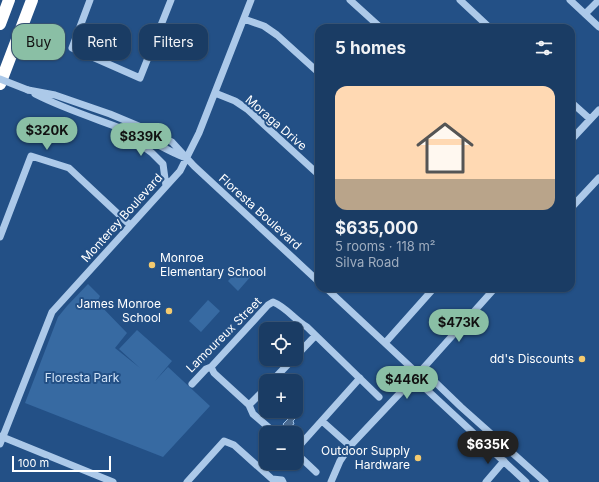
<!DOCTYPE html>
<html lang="en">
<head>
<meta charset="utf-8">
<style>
	body { margin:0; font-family:Inter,sans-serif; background:#27476d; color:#f1f3f6; height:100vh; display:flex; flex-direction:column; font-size:15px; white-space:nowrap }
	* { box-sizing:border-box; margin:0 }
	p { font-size:13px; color:#9fadbf }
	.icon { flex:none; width:22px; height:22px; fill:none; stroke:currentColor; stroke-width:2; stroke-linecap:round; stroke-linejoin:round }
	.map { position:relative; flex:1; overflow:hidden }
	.side { position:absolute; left:315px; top:24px; width:260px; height:268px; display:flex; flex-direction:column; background:#1a3c64; border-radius:12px; box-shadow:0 1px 3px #0004,0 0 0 1px #385678 }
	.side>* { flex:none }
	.top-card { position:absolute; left:12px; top:24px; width:243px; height:36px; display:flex; gap:8px }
	.fabs { position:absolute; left:259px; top:322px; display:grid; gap:8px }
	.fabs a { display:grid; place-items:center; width:44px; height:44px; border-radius:8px; background:#1a3c64; box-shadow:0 1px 3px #0004,0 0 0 1px #385678; font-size:20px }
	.scale { position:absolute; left:12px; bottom:10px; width:99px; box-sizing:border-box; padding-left:4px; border:2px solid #fff; border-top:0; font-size:11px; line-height:14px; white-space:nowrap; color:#fff; -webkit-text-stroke:3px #235086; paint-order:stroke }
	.price { position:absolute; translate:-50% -34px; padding:0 9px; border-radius:14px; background:#8abfa5; color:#111; font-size:13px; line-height:26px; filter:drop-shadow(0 1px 2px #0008) }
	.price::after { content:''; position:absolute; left:50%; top:24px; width:12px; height:9px; margin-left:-6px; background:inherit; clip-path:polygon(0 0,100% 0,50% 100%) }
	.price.selected { background:#222; color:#fff }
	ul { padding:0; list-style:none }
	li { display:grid; align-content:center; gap:8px; height:212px; padding:0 20px }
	li span { display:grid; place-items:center; height:124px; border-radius:12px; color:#555 }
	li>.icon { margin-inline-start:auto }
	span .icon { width:72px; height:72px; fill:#fffc; stroke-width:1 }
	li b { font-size:17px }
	h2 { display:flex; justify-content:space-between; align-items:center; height:48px; padding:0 20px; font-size:17px }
	.chip { padding:0 14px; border-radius:12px; background:#1a3c64; box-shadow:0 1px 3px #0004,0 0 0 1px #385678; font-size:14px; line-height:36px }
	.chip.selected { background:#8abfa5; color:#111 }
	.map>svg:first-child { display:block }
	.green { fill:#376aa2 }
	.water { fill:#4a6a90; stroke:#a0c4ea }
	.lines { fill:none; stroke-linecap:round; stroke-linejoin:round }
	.minor { stroke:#acc9e9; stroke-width:7 }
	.highway { stroke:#fff; stroke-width:12 }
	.minor-bridge { stroke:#acc9e9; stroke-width:7 }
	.poi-dot { fill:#f4ca6f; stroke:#235086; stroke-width:1.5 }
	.labels { text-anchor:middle; stroke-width:4; stroke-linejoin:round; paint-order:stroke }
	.street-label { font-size:12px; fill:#fff; stroke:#235086 }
	.poi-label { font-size:12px; fill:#fff; stroke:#235086; text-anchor:end }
	.park-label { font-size:12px; fill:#d1e3f7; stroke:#235086 }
</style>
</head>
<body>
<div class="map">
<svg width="599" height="482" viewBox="0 0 599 482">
	<rect width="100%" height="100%" fill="#235086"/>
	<path class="green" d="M 242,266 L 252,275 L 238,291 L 228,281 Z
		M 88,284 L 100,296 L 97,302 L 127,333 L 115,348 L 140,368 L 119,349 L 137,330 L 172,361 L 155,381 L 168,367 L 210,406 L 163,457 L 25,403 L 58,317 L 67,306 Z
		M 208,300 L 220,311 L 201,332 L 189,321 Z"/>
	<path class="water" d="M 291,416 L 295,419 L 293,421 L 294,424 L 291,426 L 289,426 L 286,428 L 283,424 Z"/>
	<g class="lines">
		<path class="minor" d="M 90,0 L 72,48 L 140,78 L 171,0
			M 350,0 L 381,28
			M 460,0 L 490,28
			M 570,0 L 599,27
			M 585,14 L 599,0
			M 244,19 L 264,26 L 277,35 L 319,73
			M 28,90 L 55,95 L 110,114 L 153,132 L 172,142 L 194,166 L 319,282
			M 215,93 L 235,101 L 247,109 L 319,175
			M 35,94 C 68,111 104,121 138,135 C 155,142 169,152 186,158
			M 571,102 L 590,119
			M 126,134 L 152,153 L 163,164 L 166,186
			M 571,140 L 599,110
			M 571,208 L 599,178
			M 0,237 L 31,156 L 69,168 L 130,225
			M 326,288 L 418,374 L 426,389 L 526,482
			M 385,343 L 434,288
			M 296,356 L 315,336
			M 211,367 L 214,373 L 249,405 L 253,414 L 275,433
			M 418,374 L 433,380 L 461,407 L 545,482
			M 272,381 L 293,359
			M 192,384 L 206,369 L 211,367 L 268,305 L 273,302 C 286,307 295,320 307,327 L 379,397
			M 249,405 L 266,388
			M 322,421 L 350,446
			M 0,436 L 113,482
			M 0,444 L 52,312 L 180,171 L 199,133 L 251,0
			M 296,448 L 300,445 L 360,378
			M 296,451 L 298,455 L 316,472
			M 187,482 L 224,441 L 234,445 L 272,479 L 282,480 L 283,482
			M 331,482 L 340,461 L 350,446 L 418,374 L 495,288
			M 486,482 L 504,461"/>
		<path class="highway" d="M 0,24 L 9,0
			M 0,84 L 32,0"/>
		<path class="minor-bridge" d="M 0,79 L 28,90"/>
	</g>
	<g class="poi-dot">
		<circle cx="152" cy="265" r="4"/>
		<circle cx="169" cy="311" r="4"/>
		<circle cx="582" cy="359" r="4"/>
		<circle cx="418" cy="458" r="4"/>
	</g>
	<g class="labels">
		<g class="street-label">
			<text transform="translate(276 123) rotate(41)" y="4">Moraga Drive</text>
			<text transform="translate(260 212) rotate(42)" y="4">Floresta Boulevard</text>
			<text transform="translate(122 218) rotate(-48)" y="4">Monterey Boulevard</text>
			<text transform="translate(224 335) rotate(-45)" y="4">Lamoureux Street</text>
		</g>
		<g class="poi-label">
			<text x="160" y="262" text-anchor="start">Monroe<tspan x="160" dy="14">Elementary School</tspan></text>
			<text x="161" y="308">James Monroe<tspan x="161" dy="14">School</tspan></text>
			<text x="574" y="363">dd's Discounts</text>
			<text x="410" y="455">Outdoor Supply<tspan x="410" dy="14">Hardware</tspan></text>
		</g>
		<g class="park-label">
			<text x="82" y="382">Floresta Park</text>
		</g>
	</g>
</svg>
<div class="fabs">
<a><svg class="icon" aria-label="locate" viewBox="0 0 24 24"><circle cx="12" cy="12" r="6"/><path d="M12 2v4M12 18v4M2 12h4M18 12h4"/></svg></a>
<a>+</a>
<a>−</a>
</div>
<div class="scale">100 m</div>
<b class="price" style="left:47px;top:151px">$320K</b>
<b class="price" style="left:141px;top:157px">$839K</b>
<b class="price" style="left:459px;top:343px">$473K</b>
<b class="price" style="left:407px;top:400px">$446K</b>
<b class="price selected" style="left:488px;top:465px">$635K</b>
<div class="top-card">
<a class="chip selected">Buy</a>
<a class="chip">Rent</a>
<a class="chip">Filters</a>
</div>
<section class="side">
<h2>5 homes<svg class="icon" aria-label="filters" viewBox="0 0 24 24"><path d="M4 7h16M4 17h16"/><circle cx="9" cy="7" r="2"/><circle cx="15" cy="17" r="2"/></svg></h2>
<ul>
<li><span style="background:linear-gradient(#ffd9b3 75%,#b9a48a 0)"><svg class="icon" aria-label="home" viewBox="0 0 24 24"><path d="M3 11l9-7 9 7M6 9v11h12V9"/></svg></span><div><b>$635,000</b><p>5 rooms · 118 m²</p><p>Silva Road</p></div></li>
</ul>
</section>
</div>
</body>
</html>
